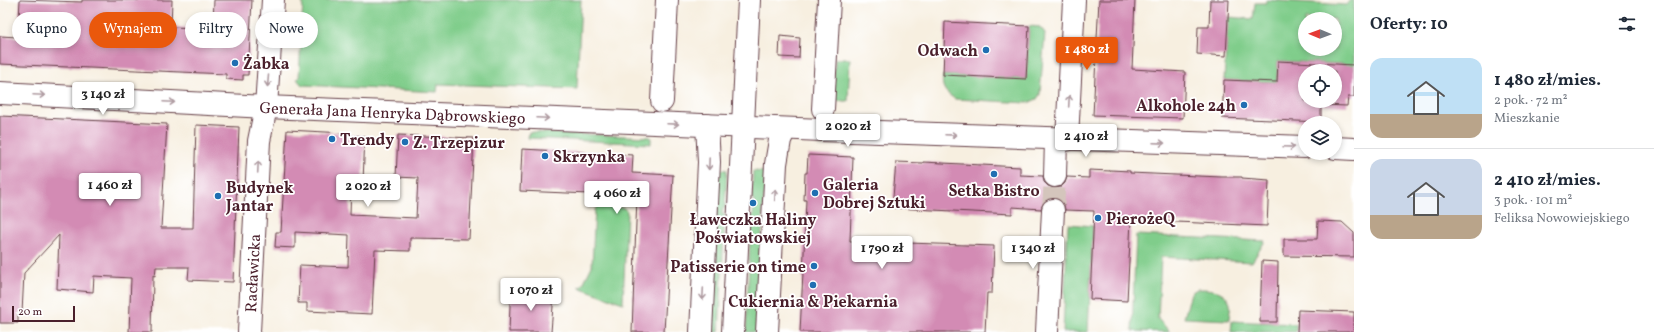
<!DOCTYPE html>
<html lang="pl">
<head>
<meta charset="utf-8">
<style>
	body { margin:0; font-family:Vollkorn,serif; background:#f2f2f3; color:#1f2937; height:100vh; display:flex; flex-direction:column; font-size:15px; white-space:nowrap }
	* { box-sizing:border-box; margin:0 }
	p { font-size:13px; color:#747a83 }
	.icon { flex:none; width:22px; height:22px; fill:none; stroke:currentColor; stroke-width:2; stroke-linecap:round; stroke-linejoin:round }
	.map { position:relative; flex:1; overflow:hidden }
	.sheet { display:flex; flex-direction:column; background:#fff; width:300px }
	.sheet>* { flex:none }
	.guide { position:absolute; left:12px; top:12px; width:380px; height:36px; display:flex; gap:8px }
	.needle { width:26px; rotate:271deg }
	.controls { position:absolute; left:1298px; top:12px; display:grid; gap:8px }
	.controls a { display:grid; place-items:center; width:44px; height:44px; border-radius:50%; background:#fff; box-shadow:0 2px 6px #0003; font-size:20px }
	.scale { position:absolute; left:12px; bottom:10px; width:63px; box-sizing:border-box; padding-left:4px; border:2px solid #4a1f2b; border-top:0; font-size:11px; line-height:14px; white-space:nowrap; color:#4a1f2b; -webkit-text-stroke:3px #fff; paint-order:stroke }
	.price { position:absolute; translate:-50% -34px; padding:0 9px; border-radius:4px; background:#fff; color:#222; font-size:13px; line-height:26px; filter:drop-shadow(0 1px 2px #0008) }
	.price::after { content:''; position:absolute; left:50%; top:24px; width:12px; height:9px; margin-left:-6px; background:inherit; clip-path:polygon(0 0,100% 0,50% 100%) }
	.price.on { background:#ea580c; color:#fff }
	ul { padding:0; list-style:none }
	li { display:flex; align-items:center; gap:12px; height:100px; padding:0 16px }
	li+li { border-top:1px solid #e0e1e3 }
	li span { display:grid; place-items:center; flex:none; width:112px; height:80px; border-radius:12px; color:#555 }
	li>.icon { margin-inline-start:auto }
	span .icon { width:48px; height:48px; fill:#fffc; stroke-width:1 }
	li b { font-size:17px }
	h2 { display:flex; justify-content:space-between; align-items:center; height:48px; padding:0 16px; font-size:17px }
	.tag { padding:0 14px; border-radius:18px; background:#fff; box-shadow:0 2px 6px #0003; font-size:14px; line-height:36px }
	.tag.on { background:#ea580c; color:#fff }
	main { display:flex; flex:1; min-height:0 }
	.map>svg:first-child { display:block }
	.green { fill:#80cd8b; stroke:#65765b; fill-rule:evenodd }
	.building { fill:#d38bb4; fill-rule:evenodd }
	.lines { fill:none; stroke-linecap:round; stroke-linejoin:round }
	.minor-tunnel { stroke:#d4c5bc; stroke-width:22; stroke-dasharray:22 11; stroke-linecap:butt }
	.minor-casing { stroke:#643e46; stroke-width:24 }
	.minor { stroke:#fff; stroke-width:22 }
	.oneway { stroke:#ae9aa0 }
	.poi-dot { fill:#1f6fb2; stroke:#fff; stroke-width:1.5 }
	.labels { text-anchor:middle; stroke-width:3.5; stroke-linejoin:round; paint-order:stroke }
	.poi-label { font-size:16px; font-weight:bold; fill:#4a1f2b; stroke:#fff; text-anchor:start }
	.street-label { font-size:16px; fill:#4a1f2b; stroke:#fff }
</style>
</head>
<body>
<main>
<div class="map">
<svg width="1354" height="332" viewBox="0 0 1354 332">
	<rect width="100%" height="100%" fill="#fff"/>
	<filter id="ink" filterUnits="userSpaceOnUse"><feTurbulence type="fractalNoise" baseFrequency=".025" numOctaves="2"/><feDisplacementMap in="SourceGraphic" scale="8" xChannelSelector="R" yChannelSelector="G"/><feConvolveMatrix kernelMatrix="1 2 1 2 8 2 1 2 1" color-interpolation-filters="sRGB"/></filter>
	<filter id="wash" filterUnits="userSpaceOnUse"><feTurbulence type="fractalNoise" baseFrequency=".012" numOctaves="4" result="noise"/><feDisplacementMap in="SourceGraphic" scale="16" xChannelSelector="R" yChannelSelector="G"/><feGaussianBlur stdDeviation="0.9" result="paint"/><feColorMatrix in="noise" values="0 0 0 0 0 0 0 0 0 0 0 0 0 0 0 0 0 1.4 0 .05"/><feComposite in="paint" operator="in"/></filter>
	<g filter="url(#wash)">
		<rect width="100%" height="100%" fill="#f7efe0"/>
		<path class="green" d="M 303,0 L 581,0 L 577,89 L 438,84 L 437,92 L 302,85 L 297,79 L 299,78 Z
			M 1266,0 L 1346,5 L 1350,0 L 1354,0 L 1354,70 L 1343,64 L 1278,61 L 1277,82 L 1224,80 L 1228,17 L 1253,19 L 1255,3 L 1266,3 ZM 1305,19 L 1335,19 L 1335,49 L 1305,49 Z
			M 1029,26 L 1040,27 L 1045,33 L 1040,94 L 1037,99 L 1028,103 L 955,99 C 944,92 941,87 943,75 L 1026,79 Z
			M 835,59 L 850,59 L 848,101 L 833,101 Z
			M 529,132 L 651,137 L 651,144 L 528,138 Z
			M 715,169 L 727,170 L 725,208 L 723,208 L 722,214 L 725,215 L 719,332 L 707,332 Z
			M 753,171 L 765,172 L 757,332 L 746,332 L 751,216 L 753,216 L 754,200 L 752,199 Z
			M 598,206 L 624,208 L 627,211 L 623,303 L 578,287 L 582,286 L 592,266 L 595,209 Z
			M 1068,224 L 1093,226 L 1088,332 L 1063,332 Z
			M 1136,235 L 1265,241 L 1252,262 L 1161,257 L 1158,319 L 1170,332 L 1132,331 Z
			M 1197,289 C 1209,289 1226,289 1230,304 C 1231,309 1229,315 1229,320 L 1184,318 L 1191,293 Z
			M 1232,321 L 1296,324 L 1296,332 L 1231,332 Z"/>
		<g id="blocks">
			<path class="building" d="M 20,0 L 82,2 L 82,0 L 172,0 L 171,27 L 200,28 L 202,26 L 213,26 L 214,0 L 252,0 L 248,75 L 243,75 L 243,80 L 226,79 L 226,74 L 0,64 L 0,36 L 18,37 Z
				M 1099,0 L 1135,0 L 1132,69 L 1185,72 L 1183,118 L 1093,115 Z
				M 1210,0 L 1229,0 L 1226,56 L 1197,54 L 1198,27 L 1209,27 Z
				M 945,22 L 1029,26 L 1026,79 L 943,75 Z
				M 780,36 L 800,38 L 799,58 L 779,57 Z
				M 1278,61 L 1354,65 L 1354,97 L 1348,97 L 1347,106 L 1321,105 L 1321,122 L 1222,118 L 1224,80 L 1277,82 ZM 1305,71 L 1335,71 L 1335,101 L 1305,101 Z
				M 0,116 L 167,124 L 161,228 L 193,228 L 196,125 L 239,127 L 233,282 L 188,280 L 189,267 L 156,267 L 155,276 L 153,275 L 152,332 L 129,332 L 131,278 L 94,276 L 93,292 L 57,289 L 59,235 L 24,273 L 22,313 L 18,313 L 18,323 L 0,323 Z
				M 287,130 L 345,133 L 344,135 L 365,136 L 363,181 L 351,181 L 350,215 L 416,218 L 418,178 L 396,177 L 398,135 L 474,138 L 469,239 L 410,238 L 410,251 L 375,250 L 372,314 L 307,311 L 307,303 L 298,303 L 300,265 L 348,267 L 349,235 L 295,232 L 295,248 L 275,247 L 276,232 L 281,232 Z
				M 522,149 L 633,155 L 632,173 L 673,175 L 664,332 L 632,332 L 637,196 L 520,191 Z
				M 808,155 L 853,157 L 850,241 L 994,246 L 992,293 L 987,293 L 985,332 L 800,332 L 804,253 L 806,200 L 804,200 L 805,173 L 807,173 Z
				M 896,162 L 923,163 L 923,162 L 1020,167 L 1020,175 L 1043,176 L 1044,182 L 1048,186 L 1054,188 L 1061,187 L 1065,183 L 1067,177 L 1089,178 L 1089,170 L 1110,171 L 1110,170 L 1130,171 L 1130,173 L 1221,177 L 1242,177 L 1242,178 L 1269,180 L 1267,226 L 1131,220 L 1127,301 L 1090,299 L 1094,211 L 1065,210 L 1064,204 L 1060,200 L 1053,198 L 1047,199 L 1043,203 L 1041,209 L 1012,207 L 1012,214 L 894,208 L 894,197 L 893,197 Z
				M 1318,221 L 1342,222 L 1354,233 L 1354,257 L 1284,256 L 1284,239 L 1317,239 Z
				M 1262,261 L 1278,262 L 1277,322 L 1260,322 Z
				M 509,292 L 554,293 L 551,332 L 509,332 L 510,306 Z
				M 1298,310 L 1354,312 L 1354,332 L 1297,332 Z"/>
		</g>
	</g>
	<g filter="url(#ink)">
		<use href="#blocks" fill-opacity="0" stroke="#643e46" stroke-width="1"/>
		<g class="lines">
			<path class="minor-tunnel" d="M 1053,210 L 1055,176"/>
			<defs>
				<g id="minor">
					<path id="s1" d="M 0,93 L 266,107 L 822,130 L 1305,147"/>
					<path d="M 662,101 L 667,0"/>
					<path d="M 823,109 L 829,0"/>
					<path d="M 1067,140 L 1074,0"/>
					<path d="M 1335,148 L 1354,149"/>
					<path d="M 1055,176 L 1056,139"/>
					<path id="s2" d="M 249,332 L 259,141 L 266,107 L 273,0"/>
					<path d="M 701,332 L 709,162 L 707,125"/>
					<path d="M 733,332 L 749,0"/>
					<path d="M 767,332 L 776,164 L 780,140 L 785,129"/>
					<path d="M 1047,332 L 1053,210"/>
				</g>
			</defs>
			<use href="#minor" class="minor-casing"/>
			<use href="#minor" class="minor"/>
		</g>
		<defs><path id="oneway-shaft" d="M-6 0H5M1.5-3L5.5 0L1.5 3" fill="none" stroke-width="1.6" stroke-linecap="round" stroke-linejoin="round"/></defs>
		<g class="oneway">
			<use href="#oneway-shaft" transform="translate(268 81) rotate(95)"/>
			<use href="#oneway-shaft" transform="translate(39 95) rotate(3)"/>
			<use href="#oneway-shaft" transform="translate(1069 101) rotate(-87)"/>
			<use href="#oneway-shaft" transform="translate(169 102) rotate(3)"/>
			<use href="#oneway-shaft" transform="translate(543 118) rotate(3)"/>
			<use href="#oneway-shaft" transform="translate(673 124) rotate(2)"/>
			<use href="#oneway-shaft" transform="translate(951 135) rotate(2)"/>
			<use href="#oneway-shaft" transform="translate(1159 143) rotate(2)"/>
			<use href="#oneway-shaft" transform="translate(1289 147) rotate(2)"/>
			<use href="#oneway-shaft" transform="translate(709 164) rotate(92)"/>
			<use href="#oneway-shaft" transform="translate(258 167) rotate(-87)"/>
			<use href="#oneway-shaft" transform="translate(775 195) rotate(-87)"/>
			<use href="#oneway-shaft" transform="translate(703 294) rotate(93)"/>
		</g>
	</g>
	<g class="poi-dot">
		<circle cx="986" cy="50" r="4"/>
		<circle cx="235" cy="63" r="4"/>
		<circle cx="1244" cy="105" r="4"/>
		<circle cx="332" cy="139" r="4"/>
		<circle cx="405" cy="142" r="4"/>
		<circle cx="545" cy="156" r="4"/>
		<circle cx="994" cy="174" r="4"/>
		<circle cx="815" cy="193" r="4"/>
		<circle cx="218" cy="196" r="4"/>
		<circle cx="753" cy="203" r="4"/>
		<circle cx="1098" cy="218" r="4"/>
		<circle cx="814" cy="266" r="4"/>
		<circle cx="813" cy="285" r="4"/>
	</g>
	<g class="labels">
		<g class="poi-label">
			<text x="978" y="56" text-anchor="end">Odwach</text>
			<text x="243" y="69">Żabka</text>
			<text x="1236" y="111" text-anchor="end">Alkohole 24h</text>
			<text x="340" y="145">Trendy</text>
			<text x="413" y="148">Z. Trzepizur</text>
			<text x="553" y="162">Skrzynka</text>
			<text x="823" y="190">Galeria<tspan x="823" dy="18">Dobrej Sztuki</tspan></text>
			<text x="226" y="193">Budynek<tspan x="226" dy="18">Jantar</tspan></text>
			<text x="994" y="196" text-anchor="middle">Setka Bistro</text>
			<text x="1106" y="224">PierożeQ</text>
			<text x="753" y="225" text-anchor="middle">Ławeczka Haliny<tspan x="753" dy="18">Poświatowskiej</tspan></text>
			<text x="806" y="272" text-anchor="end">Patisserie on time</text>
			<text x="813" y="307" text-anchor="middle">Cukiernia &amp; Piekarnia</text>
		</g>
		<g class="street-label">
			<text dy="6" stroke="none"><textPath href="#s1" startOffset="393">Generała Jana Henryka Dąbrowskiego</textPath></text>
			<text dy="6" stroke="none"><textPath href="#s2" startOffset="59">Racławicka</textPath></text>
		</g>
	</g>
</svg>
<div class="controls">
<a><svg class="needle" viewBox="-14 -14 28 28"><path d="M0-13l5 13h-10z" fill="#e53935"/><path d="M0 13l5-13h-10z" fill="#747a83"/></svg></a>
<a><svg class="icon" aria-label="locate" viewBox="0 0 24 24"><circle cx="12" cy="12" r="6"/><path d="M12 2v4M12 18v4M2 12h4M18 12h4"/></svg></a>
<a><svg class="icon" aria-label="layers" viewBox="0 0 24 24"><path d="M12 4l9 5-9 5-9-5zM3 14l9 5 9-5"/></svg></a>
</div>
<div class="scale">20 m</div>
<b class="price on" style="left:1087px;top:71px">1 480 zł</b>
<b class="price" style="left:103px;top:116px">3 140 zł</b>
<b class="price" style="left:848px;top:148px">2 020 zł</b>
<b class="price" style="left:1086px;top:158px">2 410 zł</b>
<b class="price" style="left:110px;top:207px">1 460 zł</b>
<b class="price" style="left:368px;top:208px">2 020 zł</b>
<b class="price" style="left:617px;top:215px">4 060 zł</b>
<b class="price" style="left:882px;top:270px">1 790 zł</b>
<b class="price" style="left:1033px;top:270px">1 340 zł</b>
<b class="price" style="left:531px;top:312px">1 070 zł</b>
<div class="guide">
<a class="tag">Kupno</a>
<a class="tag on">Wynajem</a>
<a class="tag">Filtry</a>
<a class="tag">Nowe</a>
</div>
</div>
<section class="sheet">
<h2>Oferty: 10<svg class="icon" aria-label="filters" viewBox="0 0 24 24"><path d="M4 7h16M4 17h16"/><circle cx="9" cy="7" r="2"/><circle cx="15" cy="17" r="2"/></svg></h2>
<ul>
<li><span style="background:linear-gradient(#bfe0f5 70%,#b9a48a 0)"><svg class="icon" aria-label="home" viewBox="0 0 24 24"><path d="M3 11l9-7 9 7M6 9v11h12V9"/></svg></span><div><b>1 480 zł/mies.</b><p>2 pok. · 72 m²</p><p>Mieszkanie</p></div></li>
<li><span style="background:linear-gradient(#c9d6e8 70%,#b9a48a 0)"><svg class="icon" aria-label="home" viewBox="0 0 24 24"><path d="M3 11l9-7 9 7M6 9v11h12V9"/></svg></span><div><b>2 410 zł/mies.</b><p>3 pok. · 101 m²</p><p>Feliksa Nowowiejskiego</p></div></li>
</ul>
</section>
</main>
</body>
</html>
